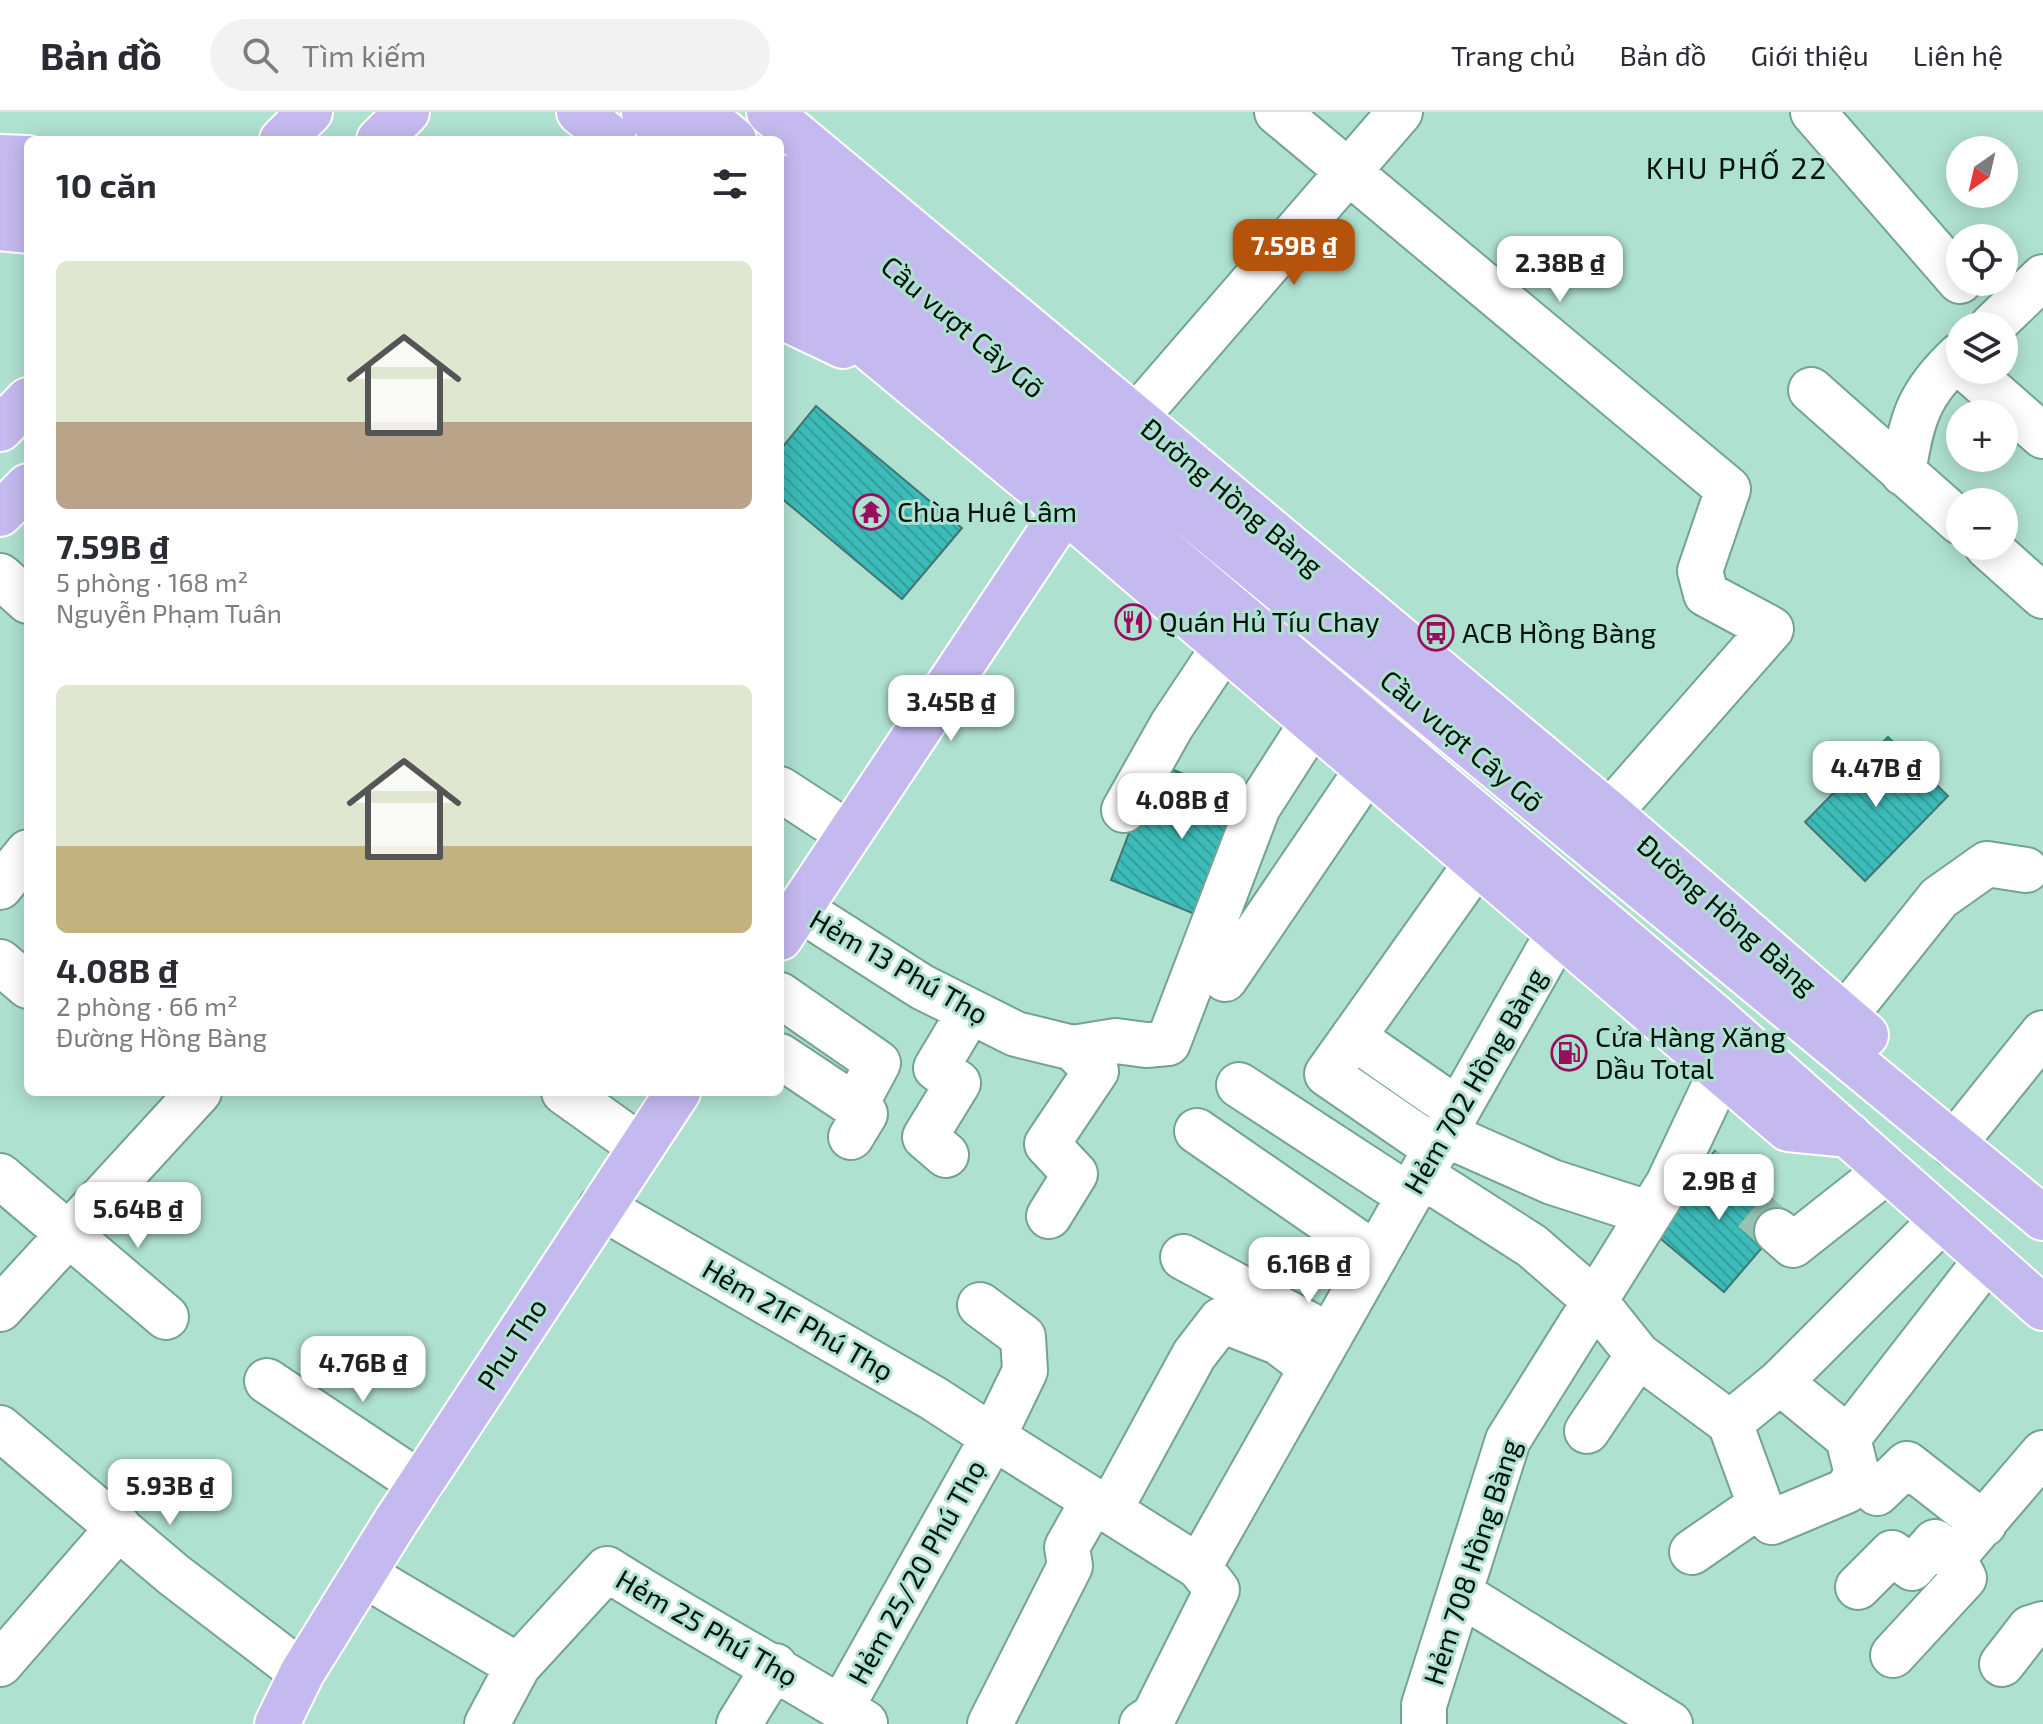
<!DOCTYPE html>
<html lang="vi">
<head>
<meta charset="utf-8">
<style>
	body { margin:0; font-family:"Exo 2",sans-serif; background:#f2f2f3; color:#2b2b33; height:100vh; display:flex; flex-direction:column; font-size:30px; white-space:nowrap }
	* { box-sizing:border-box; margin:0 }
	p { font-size:26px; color:#7c7c81 }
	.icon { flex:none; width:44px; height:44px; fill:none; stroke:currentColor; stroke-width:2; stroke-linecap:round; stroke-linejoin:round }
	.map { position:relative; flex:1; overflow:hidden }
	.panel { position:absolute; left:24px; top:24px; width:760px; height:960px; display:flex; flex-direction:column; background:#fff; border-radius:12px; box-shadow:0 4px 20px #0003 }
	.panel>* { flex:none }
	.needle { width:52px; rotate:214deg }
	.tools { position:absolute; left:1946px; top:24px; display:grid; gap:16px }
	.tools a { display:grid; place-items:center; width:72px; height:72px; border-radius:50%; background:#fff; box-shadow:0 4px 20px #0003; font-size:40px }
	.price { position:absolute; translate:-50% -68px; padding:0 18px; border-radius:16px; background:#fff; color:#222; font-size:26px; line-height:52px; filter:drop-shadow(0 2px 4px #0008) }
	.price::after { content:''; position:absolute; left:50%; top:48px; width:24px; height:18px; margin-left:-12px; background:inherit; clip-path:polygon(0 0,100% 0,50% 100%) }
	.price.on { background:#b45309; color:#fff }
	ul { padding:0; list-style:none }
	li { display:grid; align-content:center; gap:16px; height:424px; padding:0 32px }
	li span { display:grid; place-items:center; height:248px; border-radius:12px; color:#555 }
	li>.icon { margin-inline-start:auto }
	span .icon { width:144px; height:144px; fill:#fffc; stroke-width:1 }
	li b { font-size:34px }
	h2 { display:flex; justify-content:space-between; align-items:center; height:96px; padding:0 32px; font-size:34px }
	header { display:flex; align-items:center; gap:48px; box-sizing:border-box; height:112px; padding:0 40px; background:#fff; border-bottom:2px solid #e1e1e2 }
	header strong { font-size:38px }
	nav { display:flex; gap:44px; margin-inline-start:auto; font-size:28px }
	.search { width:560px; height:72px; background:#f2f2f3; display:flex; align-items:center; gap:20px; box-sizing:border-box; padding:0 28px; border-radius:44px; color:#7c7c81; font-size:30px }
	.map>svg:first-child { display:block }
	.building { fill:url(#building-back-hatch); stroke:#427674; stroke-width:2 }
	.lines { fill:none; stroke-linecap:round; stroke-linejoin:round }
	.minor-tunnel { stroke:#95c2b3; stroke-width:44; stroke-dasharray:44 22; stroke-linecap:butt }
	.minor-casing { stroke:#74a394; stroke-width:48 }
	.major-casing { stroke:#fff; stroke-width:48 }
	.minor { stroke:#fff; stroke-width:44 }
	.major { stroke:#c5baef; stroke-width:44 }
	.labels { text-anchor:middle; stroke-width:6; stroke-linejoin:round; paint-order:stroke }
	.street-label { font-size:28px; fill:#01120c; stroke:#afe1d1 }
	.poi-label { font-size:28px; fill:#01120c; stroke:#afe1d1; text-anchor:start }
	.neighbourhood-label { font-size:30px; letter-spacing:2px; fill:#01120c; stroke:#afe1d1 }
</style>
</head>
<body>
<header>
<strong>Bản đồ</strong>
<div class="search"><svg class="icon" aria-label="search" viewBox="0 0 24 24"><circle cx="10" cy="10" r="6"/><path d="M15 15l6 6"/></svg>Tìm kiếm</div>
<nav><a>Trang chủ</a><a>Bản đồ</a><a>Giới thiệu</a><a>Liên hệ</a></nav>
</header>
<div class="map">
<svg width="2043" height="1612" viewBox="0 0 2043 1612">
	<defs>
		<pattern id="building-back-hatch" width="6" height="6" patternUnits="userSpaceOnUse" patternTransform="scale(2)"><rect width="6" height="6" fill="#3cbbb8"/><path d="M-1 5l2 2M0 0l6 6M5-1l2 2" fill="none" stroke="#33a09d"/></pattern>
	</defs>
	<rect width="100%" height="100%" fill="#afe1d1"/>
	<path class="building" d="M 816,294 L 962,416 L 902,487 L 780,385 L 780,338 Z
		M 1888,625 L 1948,684 L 1865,769 L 1805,710 Z
		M 1156,651 L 1254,690 L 1207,807 L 1111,768 Z
		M 1715,1039 L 1790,1103 L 1724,1180 L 1649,1117 Z"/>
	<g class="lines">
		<path class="minor-tunnel" d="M 1702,1055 L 1777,1119"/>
		<defs>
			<path id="minor" d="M 1277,0 L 1728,377 L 1700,459 L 1706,482 L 1771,517 L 1609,701
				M 1813,0 L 1960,169
				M 1992,214 L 2043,165
				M 1968,258 L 2043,324
				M 1811,278 L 1960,410
				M 1136,305 L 1400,0
				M 1903,361 C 1912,306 1918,282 1960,243
				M 1987,434 L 2043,484
				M 0,464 L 28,489
				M 780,677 L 849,722
				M 1124,698 L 1172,613 L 1224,535
				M 0,775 L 28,740
				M 800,797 L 922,875 L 1016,922 L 1073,936 L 1096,959 L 1047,1032 L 1075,1062 L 1049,1104
				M 0,850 L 28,874
				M 1225,867 L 1367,658
				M 780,883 L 878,951 L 855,994 L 865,1002 L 851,1025
				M 1844,905 L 1939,786 L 1987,752 L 2026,758
				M 1353,925 L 1458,998
				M 1073,936 L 1116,929 L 1146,933 L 1168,931 L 1258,695 L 1312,611
				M 780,944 L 855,994
				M 1239,973 L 1409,1084
				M 564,980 L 641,1035
				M 1197,1019 L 1376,1143
				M 1444,1022 L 1552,1070 L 1648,1101
				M 1953,1033 L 2043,921
				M 1436,1037 L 1327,962 L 1476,752
				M 946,1043 L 925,1025 L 958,971 L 936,956 L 970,899
				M 1421,1063 L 1532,1134 L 1594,1188 L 1638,1243 L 1730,1311 L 1780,1270 L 1848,1326 L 1857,1362 L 1846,1379 L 1772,1410 L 1760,1393 L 1730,1311
				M 0,1064 L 166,1205
				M 601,1095 L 933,1286 L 993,1325 L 841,1596
				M 1777,1119 L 1793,1133 L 1888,1058
				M 1183,1145 L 1330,1224
				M 980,1193 L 1023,1225 L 1025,1259 L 993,1325 L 1199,1455
				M 0,1197 L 199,980
				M 267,1269 L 421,1372
				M 1780,1270 L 1943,1107
				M 0,1316 L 174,1463 L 302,1561
				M 1587,1319 L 1638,1243
				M 1848,1326 L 1987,1147
				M 1857,1362 L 1877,1381 L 1907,1352 L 1984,1412
				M 1109,1399 L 1194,1243 L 1221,1208 L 1278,1230 L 1312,1256
				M 1692,1440 L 1760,1393
				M 363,1462 L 518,1554
				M 1858,1475 L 1892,1441 L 1912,1456 L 1935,1430 L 1953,1446
				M 1461,1482 L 1670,1612
				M 1893,1543 L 1964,1466 L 1953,1446 L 2043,1341
				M 0,1552 L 119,1415
				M 2002,1552 L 2030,1516 L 2043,1512
				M 487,1612 L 518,1554 L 607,1457 C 692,1511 780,1558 865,1611
				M 739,1612 L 775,1554
				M 990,1612 L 1070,1454 L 1067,1435 L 1093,1389
				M 1142,1612 L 1154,1604 L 1217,1478 L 1199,1455 L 1557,823
				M 1424,1612 L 1424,1593 L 1508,1328 L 1668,1072 L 1721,960"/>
			<path id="major" d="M 579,0 L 614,28
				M 644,0 L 677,28
				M 700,0 L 734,28
				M 769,0 L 1609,701 L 1866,923
				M 282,28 L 310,0
				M 379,28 L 407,0
				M 0,45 L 28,46
				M 780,65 L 2043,1106
				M 0,78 L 28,80
				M 780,114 L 1713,903 L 2043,1196
				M 0,116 L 28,119
				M 780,162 L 1065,398 L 1788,1017 L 1849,1023
				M 780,204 L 843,234
				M 0,317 L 28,288
				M 0,402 L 28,374
				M 780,826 L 1065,398
				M 277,1612 L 302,1561 L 396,1409 L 678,980"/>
		</defs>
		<use href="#minor" class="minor-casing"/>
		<use href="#major" class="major-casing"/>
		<use href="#minor" class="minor"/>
		<use href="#major" class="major"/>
	</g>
	<defs>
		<symbol id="temple-ring" viewBox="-11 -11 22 22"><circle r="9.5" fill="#afe1d1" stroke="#9a0e5f" stroke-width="1.5"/><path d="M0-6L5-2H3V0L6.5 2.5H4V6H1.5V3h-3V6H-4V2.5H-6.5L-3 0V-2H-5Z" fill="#9a0e5f"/></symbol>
		<symbol id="restaurant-ring" viewBox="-11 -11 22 22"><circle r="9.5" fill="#afe1d1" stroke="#9a0e5f" stroke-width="1.5"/><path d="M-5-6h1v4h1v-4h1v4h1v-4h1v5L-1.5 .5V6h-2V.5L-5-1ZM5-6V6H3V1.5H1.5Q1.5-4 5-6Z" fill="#9a0e5f"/></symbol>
		<symbol id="bus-ring" viewBox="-11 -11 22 22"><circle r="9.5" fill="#afe1d1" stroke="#9a0e5f" stroke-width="1.5"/><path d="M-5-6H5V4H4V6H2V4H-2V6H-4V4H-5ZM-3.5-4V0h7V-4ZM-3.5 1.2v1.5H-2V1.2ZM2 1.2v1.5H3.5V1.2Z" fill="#9a0e5f"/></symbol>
		<symbol id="fuel-ring" viewBox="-11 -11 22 22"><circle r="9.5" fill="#afe1d1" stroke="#9a0e5f" stroke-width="1.5"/><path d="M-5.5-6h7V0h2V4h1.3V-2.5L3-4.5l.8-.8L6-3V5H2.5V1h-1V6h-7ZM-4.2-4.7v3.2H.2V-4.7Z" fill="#9a0e5f"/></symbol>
	</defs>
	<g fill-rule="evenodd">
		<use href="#temple-ring" x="851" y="380" width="40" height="40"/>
		<use href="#restaurant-ring" x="1113" y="490" width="40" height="40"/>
		<use href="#bus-ring" x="1416" y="501" width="40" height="40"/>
		<use href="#fuel-ring" x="1549" y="921" width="40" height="40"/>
	</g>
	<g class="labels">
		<g class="street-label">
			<text transform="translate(963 215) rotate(40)" y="10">Cầu vượt Cây Gõ</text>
			<text transform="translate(1232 385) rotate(40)" y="10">Đường Hồng Bàng</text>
			<text transform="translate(1462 629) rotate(40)" y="10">Cầu vượt Cây Gõ</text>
			<text transform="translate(1727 803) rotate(41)" y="10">Đường Hồng Bàng</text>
			<text transform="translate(899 855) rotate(30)" y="10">Hẻm 13 Phú Thọ</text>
			<text transform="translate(1475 969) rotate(-60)" y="10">Hẻm 702 Hồng Bàng</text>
			<text transform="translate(798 1208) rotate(30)" y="10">Hẻm 21F Phú Thọ</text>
			<text transform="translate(512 1232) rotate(-57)" y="10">Phu Tho</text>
			<text transform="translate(1472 1450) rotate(-72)" y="10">Hẻm 708 Hồng Bàng</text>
			<text transform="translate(917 1460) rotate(-61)" y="10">Hẻm 25/20 Phú Thọ</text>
			<text transform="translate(707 1516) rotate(30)" y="10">Hẻm 25 Phú Thọ</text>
		</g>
		<g class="poi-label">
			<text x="897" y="410">Chùa Huê Lâm</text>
			<text x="1159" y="520">Quán Hủ Tíu Chay</text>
			<text x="1462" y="531">ACB Hồng Bàng</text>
			<text x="1595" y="935">Cửa Hàng Xăng<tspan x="1595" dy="32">Dầu Total</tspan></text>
		</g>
		<g class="neighbourhood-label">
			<text x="1737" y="67">KHU PHỐ 22</text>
		</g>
	</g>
</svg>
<div class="tools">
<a><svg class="needle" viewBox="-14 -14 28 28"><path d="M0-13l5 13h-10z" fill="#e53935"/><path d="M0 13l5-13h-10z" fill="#7c7c81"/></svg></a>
<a><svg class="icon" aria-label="locate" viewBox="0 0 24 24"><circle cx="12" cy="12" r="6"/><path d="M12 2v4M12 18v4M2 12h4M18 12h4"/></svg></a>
<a><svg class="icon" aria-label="layers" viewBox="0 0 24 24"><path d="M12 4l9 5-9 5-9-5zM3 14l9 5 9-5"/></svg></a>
<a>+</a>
<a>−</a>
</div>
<b class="price on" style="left:1294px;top:175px">7.59B ₫</b>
<b class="price" style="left:1560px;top:192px">2.38B ₫</b>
<b class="price" style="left:951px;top:631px">3.45B ₫</b>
<b class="price" style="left:1876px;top:697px">4.47B ₫</b>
<b class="price" style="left:1182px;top:729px">4.08B ₫</b>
<b class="price" style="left:1719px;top:1110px">2.9B ₫</b>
<b class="price" style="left:138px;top:1138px">5.64B ₫</b>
<b class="price" style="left:1309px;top:1193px">6.16B ₫</b>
<b class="price" style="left:363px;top:1292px">4.76B ₫</b>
<b class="price" style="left:170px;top:1415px">5.93B ₫</b>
<section class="panel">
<h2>10 căn<svg class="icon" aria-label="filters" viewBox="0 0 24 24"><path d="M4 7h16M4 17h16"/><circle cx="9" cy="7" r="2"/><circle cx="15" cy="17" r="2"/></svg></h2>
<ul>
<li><span style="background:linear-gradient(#dfe7d0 65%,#b9a48a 0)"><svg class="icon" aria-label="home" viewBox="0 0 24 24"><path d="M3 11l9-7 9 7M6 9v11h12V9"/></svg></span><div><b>7.59B ₫</b><p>5 phòng · 168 m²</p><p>Nguyễn Phạm Tuân</p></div></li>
<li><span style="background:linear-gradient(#dfe7d0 65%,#c2b280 0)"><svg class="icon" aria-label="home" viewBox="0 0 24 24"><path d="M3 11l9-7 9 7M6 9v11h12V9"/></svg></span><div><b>4.08B ₫</b><p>2 phòng · 66 m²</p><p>Đường Hồng Bàng</p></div></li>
</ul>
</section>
</div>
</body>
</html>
